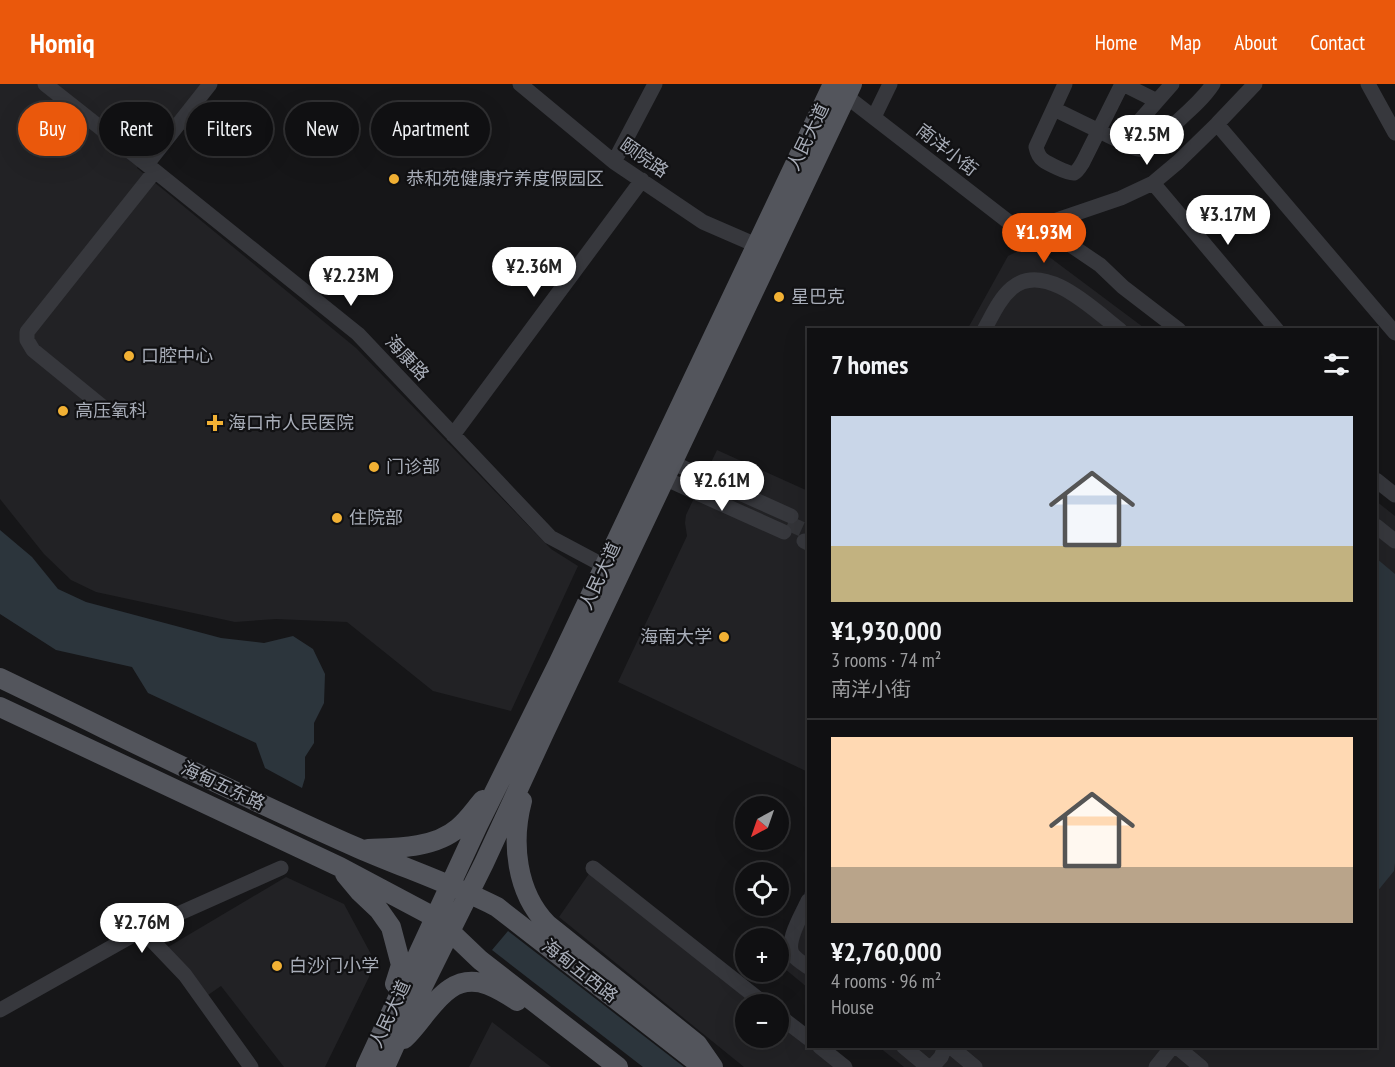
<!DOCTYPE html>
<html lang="en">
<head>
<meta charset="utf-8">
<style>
	body { margin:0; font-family:"PT Sans Narrow","Noto Sans SC",sans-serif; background:#1e1e20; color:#f1f3f6; height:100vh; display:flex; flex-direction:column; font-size:22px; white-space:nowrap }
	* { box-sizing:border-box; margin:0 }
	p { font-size:20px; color:#9c9d9f }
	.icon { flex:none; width:33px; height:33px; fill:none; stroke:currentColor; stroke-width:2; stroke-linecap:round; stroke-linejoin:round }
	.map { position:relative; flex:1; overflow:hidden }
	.panel { position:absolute; left:807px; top:244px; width:570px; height:720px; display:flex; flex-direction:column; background:#101012; border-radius:0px; box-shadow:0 6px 24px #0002,0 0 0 2px #303032 }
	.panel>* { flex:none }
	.guide { position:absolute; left:18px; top:18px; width:570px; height:54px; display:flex; gap:12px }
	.needle { width:39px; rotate:220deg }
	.fabs { position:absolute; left:735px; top:712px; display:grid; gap:12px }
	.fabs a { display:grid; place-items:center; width:54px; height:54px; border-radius:50%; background:#101012; box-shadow:0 6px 24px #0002,0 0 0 2px #303032; font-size:30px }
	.price { position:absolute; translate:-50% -51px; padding:0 14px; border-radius:21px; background:#fff; color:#222; font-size:20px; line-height:39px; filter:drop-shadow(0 2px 3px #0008) }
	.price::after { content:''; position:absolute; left:50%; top:36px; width:18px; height:14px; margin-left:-9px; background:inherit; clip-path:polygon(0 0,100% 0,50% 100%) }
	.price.selected { background:#ea580c; color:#fff }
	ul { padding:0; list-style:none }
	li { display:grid; align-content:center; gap:12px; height:318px; padding:0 24px }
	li+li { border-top:2px solid #303032 }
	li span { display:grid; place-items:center; height:186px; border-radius:0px; color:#555 }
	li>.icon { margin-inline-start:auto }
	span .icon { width:108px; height:108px; fill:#fffc; stroke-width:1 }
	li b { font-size:26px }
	h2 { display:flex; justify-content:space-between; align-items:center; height:72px; padding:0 24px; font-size:26px }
	.pill { padding:0 21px; border-radius:27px; background:#101012; box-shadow:0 6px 24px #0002,0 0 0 2px #303032; font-size:21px; line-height:54px }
	.pill.selected { background:#ea580c; color:#fff }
	header { display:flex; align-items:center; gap:36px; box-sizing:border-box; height:84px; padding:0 30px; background:#ea580c; color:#fff }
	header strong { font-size:28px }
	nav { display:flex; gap:33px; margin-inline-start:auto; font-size:21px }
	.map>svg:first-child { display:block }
	.built { fill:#222225 }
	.water { fill:#2c353c }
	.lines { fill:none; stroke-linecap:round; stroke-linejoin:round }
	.minor-tunnel { stroke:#333438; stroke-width:15; stroke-dasharray:15 8; stroke-linecap:butt }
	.minor { stroke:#37383d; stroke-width:15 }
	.major { stroke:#53555c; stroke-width:20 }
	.poi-dot { fill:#f2b134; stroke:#111113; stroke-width:2 }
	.labels { text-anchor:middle; stroke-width:4.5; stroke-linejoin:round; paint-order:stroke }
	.street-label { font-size:18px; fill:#a8adb8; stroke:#111113 }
	.poi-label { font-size:18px; fill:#a8adb8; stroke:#111113; text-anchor:start }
</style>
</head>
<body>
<header>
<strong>Homiq</strong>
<nav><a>Home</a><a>Map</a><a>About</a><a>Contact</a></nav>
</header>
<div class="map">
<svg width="1395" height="983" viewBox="0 0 1395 983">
	<rect width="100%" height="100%" fill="#161618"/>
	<path class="built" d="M 0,0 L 201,0 L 137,84 L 356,264 L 551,465 L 578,482 L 511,627 L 433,607 L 347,538 L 276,535 L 235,538 L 96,508 L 71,496 L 44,470 L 0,415 Z
		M 1025,166 L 1044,169 L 1147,246 L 967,246 L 1008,172 L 1016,168 Z
		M 717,366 L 808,407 L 808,688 L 618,598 L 687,452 L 685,439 L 686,431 Z
		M 1376,417 L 1395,432 L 1395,983 L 904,983 L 879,963 L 1376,963 Z
		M 593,784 L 763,921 L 746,921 L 746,954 L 778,954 L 779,933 L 808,957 L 808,963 L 815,963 L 840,983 L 744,983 L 559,833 Z
		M 286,793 L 344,820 L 372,872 L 369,893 L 325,983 L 284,983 L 221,902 L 208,911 L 168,863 Z
		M 808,800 L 808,904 L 779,880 L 779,869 Z
		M 492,938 L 551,983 L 469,983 Z"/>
	<path class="water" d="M 0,446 L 32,473 L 58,505 L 86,518 L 221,554 L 264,559 L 293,552 L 313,565 L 325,590 L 324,619 L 314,639 L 314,659 L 305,673 L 305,694 L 302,704 L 265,684 L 256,659 L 148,609 L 132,583 L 56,566 L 0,530 Z
		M 1376,474 L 1395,490 L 1395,779 L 1394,787 L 1376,809 Z
		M 508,847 L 684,983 L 643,983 L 492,866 Z"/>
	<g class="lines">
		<path class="minor-tunnel" d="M 788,439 L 808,448"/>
		<path class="minor" d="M 45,0 L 155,87 L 358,250 L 550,453 L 612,486
			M 520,0 L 614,78 L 703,138 L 756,161
			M 1065,0 L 1036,63 C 1037,68 1038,72 1043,76 C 1047,79 1068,90 1074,89 C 1078,87 1081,81 1083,78 L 1122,0
			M 1123,0 L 1157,17
			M 1368,0 L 1395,49
			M 846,12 L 1010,139 L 1018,143 L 1050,150 L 1069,160 L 1100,181 L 1123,203 L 1179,246
			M 1054,25 L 1134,64 C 1139,65 1143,67 1148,64 C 1156,61 1163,51 1169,45 C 1184,31 1202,17 1213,0
			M 874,33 L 890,0
			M 1217,40 L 1395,249
			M 1121,58 L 1172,0
			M 614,78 L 655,0
			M 147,80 L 210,0
			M 1153,99 L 1277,246
			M 1030,145 L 1121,114 L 1153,99 L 1178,78 L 1217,40 L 1255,0
			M 984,246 C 992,232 999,215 1012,204 C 1045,176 1095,227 1120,246
			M 109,328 L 33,266 L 27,256 L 27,248 L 155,87
			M 453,351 L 642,96
			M 673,379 L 791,432
			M 666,395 L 784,448
			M 1376,396 L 1395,411
			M 1376,442 L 1395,457
			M 804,457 L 808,459
			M 593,784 L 766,921
			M 808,817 C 803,829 784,859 793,871 C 797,876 804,880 808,883
			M 142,846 L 281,784
			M 0,926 L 142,846 L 185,891 L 251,983
			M 778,931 L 808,954
			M 820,963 L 845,983
			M 904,963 L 928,983
			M 951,963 L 975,983
			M 1177,963 L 1201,983
			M 932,983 L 941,973 L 945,963
			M 1156,983 L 1172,963"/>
		<path class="major" d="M 0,594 C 119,651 237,711 358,764 C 404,784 452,800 497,823 L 703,983
			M 0,623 L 340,783 L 436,834 L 480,876 L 618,983
			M 522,717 C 511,758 516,808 547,840 L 697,960 L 713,983
			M 368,765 C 397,764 435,764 458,744 C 468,736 475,725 483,716
			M 345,790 L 360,808 L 379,826 L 391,843 L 401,881 L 395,900
			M 404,955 C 429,932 446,885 488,901 C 498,905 508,911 517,917
			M 366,983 L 478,741 L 559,578 L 833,0
			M 385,983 L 407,934 L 484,779 L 545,647 L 852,0"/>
	</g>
	<g class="poi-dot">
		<circle cx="394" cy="95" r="6"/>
		<circle cx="779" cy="213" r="6"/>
		<circle cx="129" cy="272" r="6"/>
		<circle cx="63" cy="327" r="6"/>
		<path d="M212 330h6v6h6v6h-6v6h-6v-6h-6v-6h6z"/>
		<circle cx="374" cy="383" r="6"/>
		<circle cx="337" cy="434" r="6"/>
		<circle cx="724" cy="553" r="6"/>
		<circle cx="277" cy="882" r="6"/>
	</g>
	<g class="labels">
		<g class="street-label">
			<text transform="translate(808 53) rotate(-64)" y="6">人民大道</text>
			<text transform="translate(947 66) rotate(38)" y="6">南洋小街</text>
			<text transform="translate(644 74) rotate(35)" y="6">颐院路</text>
			<text transform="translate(407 274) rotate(47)" y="6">海康路</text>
			<text transform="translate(600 492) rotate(-65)" y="6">人民大道</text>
			<text transform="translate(223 702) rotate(25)" y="6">海甸五东路</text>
			<text transform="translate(580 887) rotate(38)" y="6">海甸五西路</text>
			<text transform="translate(390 930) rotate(-65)" y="6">人民大道</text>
		</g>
		<g class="poi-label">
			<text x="406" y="101">恭和苑健康疗养度假园区</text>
			<text x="791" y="219">星巴克</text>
			<text x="141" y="278">口腔中心</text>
			<text x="75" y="333">高压氧科</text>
			<text x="228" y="345">海口市人民医院</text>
			<text x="386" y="389">门诊部</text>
			<text x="349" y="440">住院部</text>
			<text x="712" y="559" text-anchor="end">海南大学</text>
			<text x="289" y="888">白沙门小学</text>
		</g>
	</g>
</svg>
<div class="fabs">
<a><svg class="needle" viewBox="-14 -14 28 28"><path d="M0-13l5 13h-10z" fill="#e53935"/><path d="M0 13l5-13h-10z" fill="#9c9d9f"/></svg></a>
<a><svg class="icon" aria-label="locate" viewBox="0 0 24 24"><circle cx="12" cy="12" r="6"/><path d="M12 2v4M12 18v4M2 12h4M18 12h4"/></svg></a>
<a>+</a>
<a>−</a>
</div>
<b class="price" style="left:1147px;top:82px">¥2.5M</b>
<b class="price" style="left:1228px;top:162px">¥3.17M</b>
<b class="price selected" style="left:1044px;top:180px">¥1.93M</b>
<b class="price" style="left:534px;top:214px">¥2.36M</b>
<b class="price" style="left:351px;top:223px">¥2.23M</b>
<b class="price" style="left:722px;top:428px">¥2.61M</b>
<b class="price" style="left:142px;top:870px">¥2.76M</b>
<div class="guide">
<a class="pill selected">Buy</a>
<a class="pill">Rent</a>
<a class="pill">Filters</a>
<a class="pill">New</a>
<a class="pill">Apartment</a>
</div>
<section class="panel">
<h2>7 homes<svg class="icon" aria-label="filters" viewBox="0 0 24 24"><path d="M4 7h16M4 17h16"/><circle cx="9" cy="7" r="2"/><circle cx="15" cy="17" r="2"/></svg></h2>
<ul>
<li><span style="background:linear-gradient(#c9d6e8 70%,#c2b280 0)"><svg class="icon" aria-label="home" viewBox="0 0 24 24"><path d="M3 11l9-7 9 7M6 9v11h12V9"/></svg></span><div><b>¥1,930,000</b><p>3 rooms · 74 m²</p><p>南洋小街</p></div></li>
<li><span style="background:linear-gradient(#ffd9b3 70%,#b9a48a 0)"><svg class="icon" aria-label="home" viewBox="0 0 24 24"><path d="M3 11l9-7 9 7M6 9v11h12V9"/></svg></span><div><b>¥2,760,000</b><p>4 rooms · 96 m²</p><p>House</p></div></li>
</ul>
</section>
</div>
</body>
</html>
